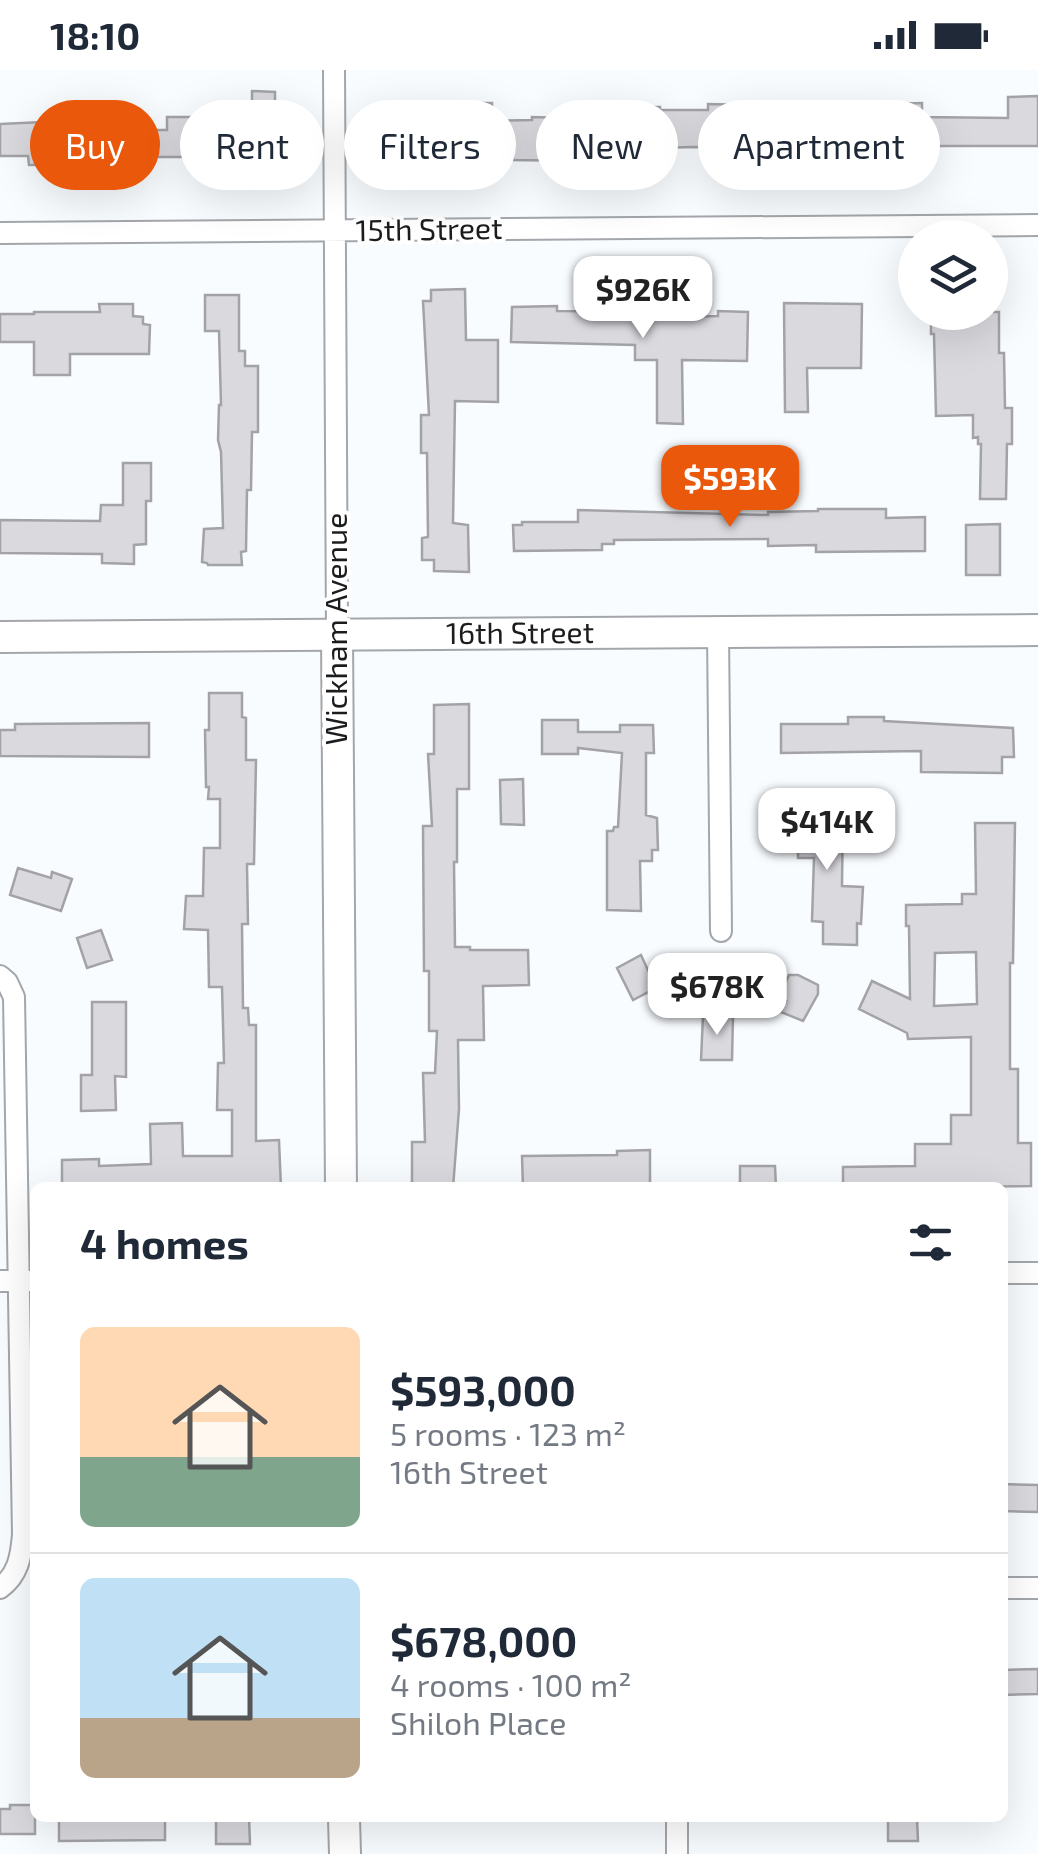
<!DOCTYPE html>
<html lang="en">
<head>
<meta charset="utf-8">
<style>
	body { margin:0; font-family:"Exo 2",sans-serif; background:#f2f2f3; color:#1f2937; height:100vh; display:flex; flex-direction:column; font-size:38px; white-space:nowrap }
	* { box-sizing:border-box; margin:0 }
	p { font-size:32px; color:#747a83 }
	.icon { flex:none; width:55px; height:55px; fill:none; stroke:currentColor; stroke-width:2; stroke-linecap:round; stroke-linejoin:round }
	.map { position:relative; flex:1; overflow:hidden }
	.side { position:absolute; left:30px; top:1112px; width:978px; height:640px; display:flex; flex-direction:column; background:#fff; border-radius:15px; box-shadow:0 10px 40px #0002 }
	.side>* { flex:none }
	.guide { position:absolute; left:30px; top:30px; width:980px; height:90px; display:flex; gap:20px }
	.fabs { position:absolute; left:898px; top:150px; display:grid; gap:20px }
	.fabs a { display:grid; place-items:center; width:110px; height:110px; border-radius:50%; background:#fff; box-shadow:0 10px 40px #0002; font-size:50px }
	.price { position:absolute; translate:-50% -85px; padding:0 22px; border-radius:20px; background:#fff; color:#222; font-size:32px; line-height:65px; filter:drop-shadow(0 2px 5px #0008) }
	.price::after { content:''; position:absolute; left:50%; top:60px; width:30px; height:22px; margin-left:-15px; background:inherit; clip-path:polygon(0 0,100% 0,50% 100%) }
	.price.active { background:#ea580c; color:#fff }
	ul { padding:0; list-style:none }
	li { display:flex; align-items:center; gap:30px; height:250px; padding:0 50px }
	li+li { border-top:2px solid #e0e1e3 }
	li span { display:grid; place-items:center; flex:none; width:280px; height:200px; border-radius:15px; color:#555 }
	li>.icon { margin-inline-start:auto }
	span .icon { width:120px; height:120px; fill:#fffc; stroke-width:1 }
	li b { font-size:42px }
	h2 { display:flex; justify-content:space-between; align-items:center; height:120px; padding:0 50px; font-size:42px }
	.chip { padding:0 35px; border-radius:45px; background:#fff; box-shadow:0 10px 40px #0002; font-size:35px; line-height:90px }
	.chip.active { background:#ea580c; color:#fff }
	.status { display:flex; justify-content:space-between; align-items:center; height:70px; padding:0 50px; background:#fff; direction:ltr }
	.status svg { height:28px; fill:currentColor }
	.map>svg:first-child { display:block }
	.building { fill:#d9d9de; stroke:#a3a3a7; stroke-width:2.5; fill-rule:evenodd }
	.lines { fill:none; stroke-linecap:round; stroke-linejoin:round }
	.street-casing { stroke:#a3a6aa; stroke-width:24 }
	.secondary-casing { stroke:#a3a6aa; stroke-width:34 }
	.street { stroke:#fff; stroke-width:20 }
	.secondary { stroke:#fff; stroke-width:30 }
	.labels { text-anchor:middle; stroke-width:8; stroke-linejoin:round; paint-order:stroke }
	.street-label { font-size:30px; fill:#1b1c1d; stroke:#fff }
</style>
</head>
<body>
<div class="status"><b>18:10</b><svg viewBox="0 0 49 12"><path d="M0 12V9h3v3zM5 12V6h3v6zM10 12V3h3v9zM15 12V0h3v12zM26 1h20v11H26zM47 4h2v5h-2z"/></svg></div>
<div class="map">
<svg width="1038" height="1784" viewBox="0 0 1038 1784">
	<rect width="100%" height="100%" fill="#f9fcff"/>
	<path class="building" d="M 252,21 L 275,22 L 275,82 L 196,82 L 196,87 L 138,87 L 138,94 L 29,95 L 28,86 L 0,86 L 0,54 L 64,51 L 64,60 L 167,60 L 167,47 L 252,47 Z
		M 1038,26 L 1038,76 L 922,76 L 922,82 L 910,82 L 911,89 L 820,89 L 820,84 L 756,83 L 757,78 L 693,77 L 658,78 L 658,84 L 609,86 L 609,94 L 583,94 L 583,91 L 513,90 L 513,86 L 466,86 L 466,80 L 402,80 L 402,46 L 467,45 L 467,33 L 492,33 L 492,51 L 532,50 L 532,47 L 636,50 L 636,37 L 660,37 L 660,40 L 708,40 L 708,34 L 797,36 L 797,49 L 803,49 L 803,55 L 886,54 L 886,34 L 922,33 L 922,47 L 1008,48 L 1008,27 Z
		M 465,219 L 466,270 L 498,270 L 498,332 L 455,331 L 453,453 L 468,455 L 469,502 L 434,501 L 434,490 L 422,490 L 422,468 L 428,467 L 427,383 L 421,383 L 421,345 L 429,345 L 423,231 L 431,231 L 431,220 Z
		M 205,225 L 239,225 L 239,281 L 245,281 L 245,296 L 258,296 L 258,362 L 252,362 L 251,420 L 247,420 L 246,481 L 241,482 L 242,495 L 208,495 L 207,493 L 202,492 L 204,459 L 223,458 L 221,382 L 218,370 L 219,335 L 221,335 L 219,261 L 205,261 Z
		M 784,233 L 862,234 L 861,298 L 807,298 L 808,342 L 785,342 Z
		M 99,234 L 133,234 L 133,246 L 143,247 L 143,254 L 150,255 L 149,284 L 70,284 L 70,305 L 34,305 L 34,272 L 0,272 L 0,244 L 34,244 L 34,242 L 100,242 Z
		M 557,236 L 557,241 L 661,242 L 661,246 L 666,247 L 718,246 L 718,241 L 748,242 L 747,291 L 682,290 L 683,354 L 657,353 L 657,290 L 635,290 L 635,275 L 511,272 L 512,237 Z
		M 931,242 L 999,242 L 999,283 L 1004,283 L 1005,338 L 1012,338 L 1012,374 L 1007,374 L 1006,429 L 980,429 L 981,374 L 978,374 L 978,367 L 973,368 L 973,345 L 936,346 L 934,264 L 931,264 Z
		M 123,393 L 151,393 L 151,431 L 146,431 L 146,474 L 134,475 L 134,494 L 102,493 L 102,484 L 0,483 L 0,450 L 100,451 L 101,435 L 123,435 Z
		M 818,439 L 886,439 L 886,448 L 925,447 L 925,481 L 816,482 L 816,475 L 768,476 L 768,469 L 614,470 L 614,474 L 602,474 L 602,480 L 514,481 L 513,455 L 522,455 L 522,452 L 578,452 L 578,440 L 768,445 L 768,442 L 818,441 Z
		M 1000,454 L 1000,505 L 966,505 L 966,455 Z
		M 209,623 L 242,623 L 242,647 L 246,648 L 246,690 L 256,690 L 254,794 L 247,794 L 248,854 L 242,854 L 243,938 L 248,938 L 249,955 L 256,955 L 256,1071 L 279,1070 L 281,1118 L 62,1118 L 62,1090 L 99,1089 L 99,1096 L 151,1094 L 150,1054 L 182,1053 L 183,1086 L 232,1086 L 232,1040 L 217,1040 L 218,993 L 224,993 L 222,917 L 209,917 L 208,860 L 184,859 L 186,826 L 203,826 L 204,778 L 220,778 L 220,729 L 208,729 L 209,717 L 206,717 L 205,660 L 209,660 Z
		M 469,634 L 469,719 L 457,719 L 457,792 L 454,792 L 455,877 L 470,877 L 470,880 L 528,880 L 529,915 L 483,916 L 484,970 L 458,970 L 459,1039 L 453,1118 L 412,1118 L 412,1072 L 425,1072 L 423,1003 L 435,1003 L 437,961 L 429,961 L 429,901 L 424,901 L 423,756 L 432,756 L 428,684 L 434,684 L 434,635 Z
		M 848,647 L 884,647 L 884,651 L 1013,658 L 1014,687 L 1002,687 L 1002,703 L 921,702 L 921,681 L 781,683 L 781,654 L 848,654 Z
		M 542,650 L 578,650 L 578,662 L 620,662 L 620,655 L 653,655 L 654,683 L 646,683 L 646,745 L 657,748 L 658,780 L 652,780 L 652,791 L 640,791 L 641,841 L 607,840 L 607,761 L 613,761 L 614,757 L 618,757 L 622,683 L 578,678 L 578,684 L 542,684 Z
		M 149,653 L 149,687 L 0,686 L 0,660 L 15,660 L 15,654 Z
		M 523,709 L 524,755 L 501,754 L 500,710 Z
		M 785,742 L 843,742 L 842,816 L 863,817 L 861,854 L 857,853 L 857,875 L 823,874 L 823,852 L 812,851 L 814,788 L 798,788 L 798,778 L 785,779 Z
		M 975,753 L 1015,753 L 1013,893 L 1010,893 L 1010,999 L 1018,999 L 1018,1073 L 1031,1073 L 1031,1116 L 843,1118 L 843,1097 L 915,1096 L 915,1074 L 951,1074 L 951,1045 L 971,1045 L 971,967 L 908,969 L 907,963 L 859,939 L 872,911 L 910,929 L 909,856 L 906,856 L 906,835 L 962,834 L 962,824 L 976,824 ZM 976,882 L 977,934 L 934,936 L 935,883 Z
		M 18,798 L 51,808 L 52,802 L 72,809 L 61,841 L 10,825 Z
		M 101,860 L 112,890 L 87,898 L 77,868 Z
		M 641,885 L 656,918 L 633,930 L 617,898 Z
		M 789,905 L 798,905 L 818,915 L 818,924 L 803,951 L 781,942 L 786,931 L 778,928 Z
		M 92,932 L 126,932 L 126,1007 L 115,1006 L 116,1040 L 81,1041 L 81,1005 L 92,1005 Z
		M 703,946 L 733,946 L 732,990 L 701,990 Z
		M 650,1080 L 650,1118 L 523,1118 L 522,1086 L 617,1085 L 617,1081 Z
		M 740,1096 L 775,1096 L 776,1118 L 740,1118 Z
		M 1002,1414 L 1038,1415 L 1038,1442 L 1002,1441 Z
		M 1038,1599 L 1038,1624 L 1002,1625 L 1002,1600 Z
		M 10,1735 L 35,1735 L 35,1764 L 0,1764 L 0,1739 L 10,1739 Z
		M 59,1748 L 165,1748 L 165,1770 L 59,1771 Z
		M 216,1748 L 249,1748 L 250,1774 L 216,1774 Z
		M 888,1748 L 917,1748 L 918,1771 L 888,1771 Z"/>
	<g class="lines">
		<defs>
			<path id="street" d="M 334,0 L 337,565
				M 0,163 L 1038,155
				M 718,562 L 721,861
				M 0,906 L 7,912 L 14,927 L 23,1465 C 21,1487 18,1505 0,1518
				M 1002,1203 L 1038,1203
				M 0,1211 L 35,1211
				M 1002,1518 L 1038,1518
				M 677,1748 L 677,1784"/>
			<g id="secondary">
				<path d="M 337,565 L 341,1118"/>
				<path id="s1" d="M 0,567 L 1038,560"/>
				<path d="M 344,1748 L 345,1784"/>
			</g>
		</defs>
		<use href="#street" class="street-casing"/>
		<use href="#secondary" class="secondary-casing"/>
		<use href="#street" class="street"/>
		<use href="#secondary" class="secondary"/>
	</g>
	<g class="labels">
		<g class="street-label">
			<text transform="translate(429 160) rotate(-1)" y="10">15th Street</text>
			<text transform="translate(337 559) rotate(-90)" y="10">Wickham Avenue</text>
			<text dy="10" stroke="none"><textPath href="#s1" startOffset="520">16th Street</textPath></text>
		</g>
	</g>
</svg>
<div class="fabs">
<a><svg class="icon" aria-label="layers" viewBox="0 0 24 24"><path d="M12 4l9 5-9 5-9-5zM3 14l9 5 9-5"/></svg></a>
</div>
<b class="price" style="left:643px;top:271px">$926K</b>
<b class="price active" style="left:730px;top:460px">$593K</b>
<b class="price" style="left:827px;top:803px">$414K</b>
<b class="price" style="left:717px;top:968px">$678K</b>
<div class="guide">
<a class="chip active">Buy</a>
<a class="chip">Rent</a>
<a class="chip">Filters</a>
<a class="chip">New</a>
<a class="chip">Apartment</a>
</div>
<section class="side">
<h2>4 homes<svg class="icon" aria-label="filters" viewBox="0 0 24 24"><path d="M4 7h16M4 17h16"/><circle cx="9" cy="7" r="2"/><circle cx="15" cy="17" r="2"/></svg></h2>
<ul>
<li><span style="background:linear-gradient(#ffd9b3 65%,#7fa58c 0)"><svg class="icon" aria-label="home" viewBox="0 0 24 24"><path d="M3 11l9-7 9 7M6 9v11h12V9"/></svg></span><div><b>$593,000</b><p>5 rooms · 123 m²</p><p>16th Street</p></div></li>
<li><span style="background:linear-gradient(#bfe0f5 70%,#b9a48a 0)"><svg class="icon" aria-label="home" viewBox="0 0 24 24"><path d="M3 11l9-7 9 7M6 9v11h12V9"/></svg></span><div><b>$678,000</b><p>4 rooms · 100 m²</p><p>Shiloh Place</p></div></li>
</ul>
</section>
</div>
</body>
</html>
